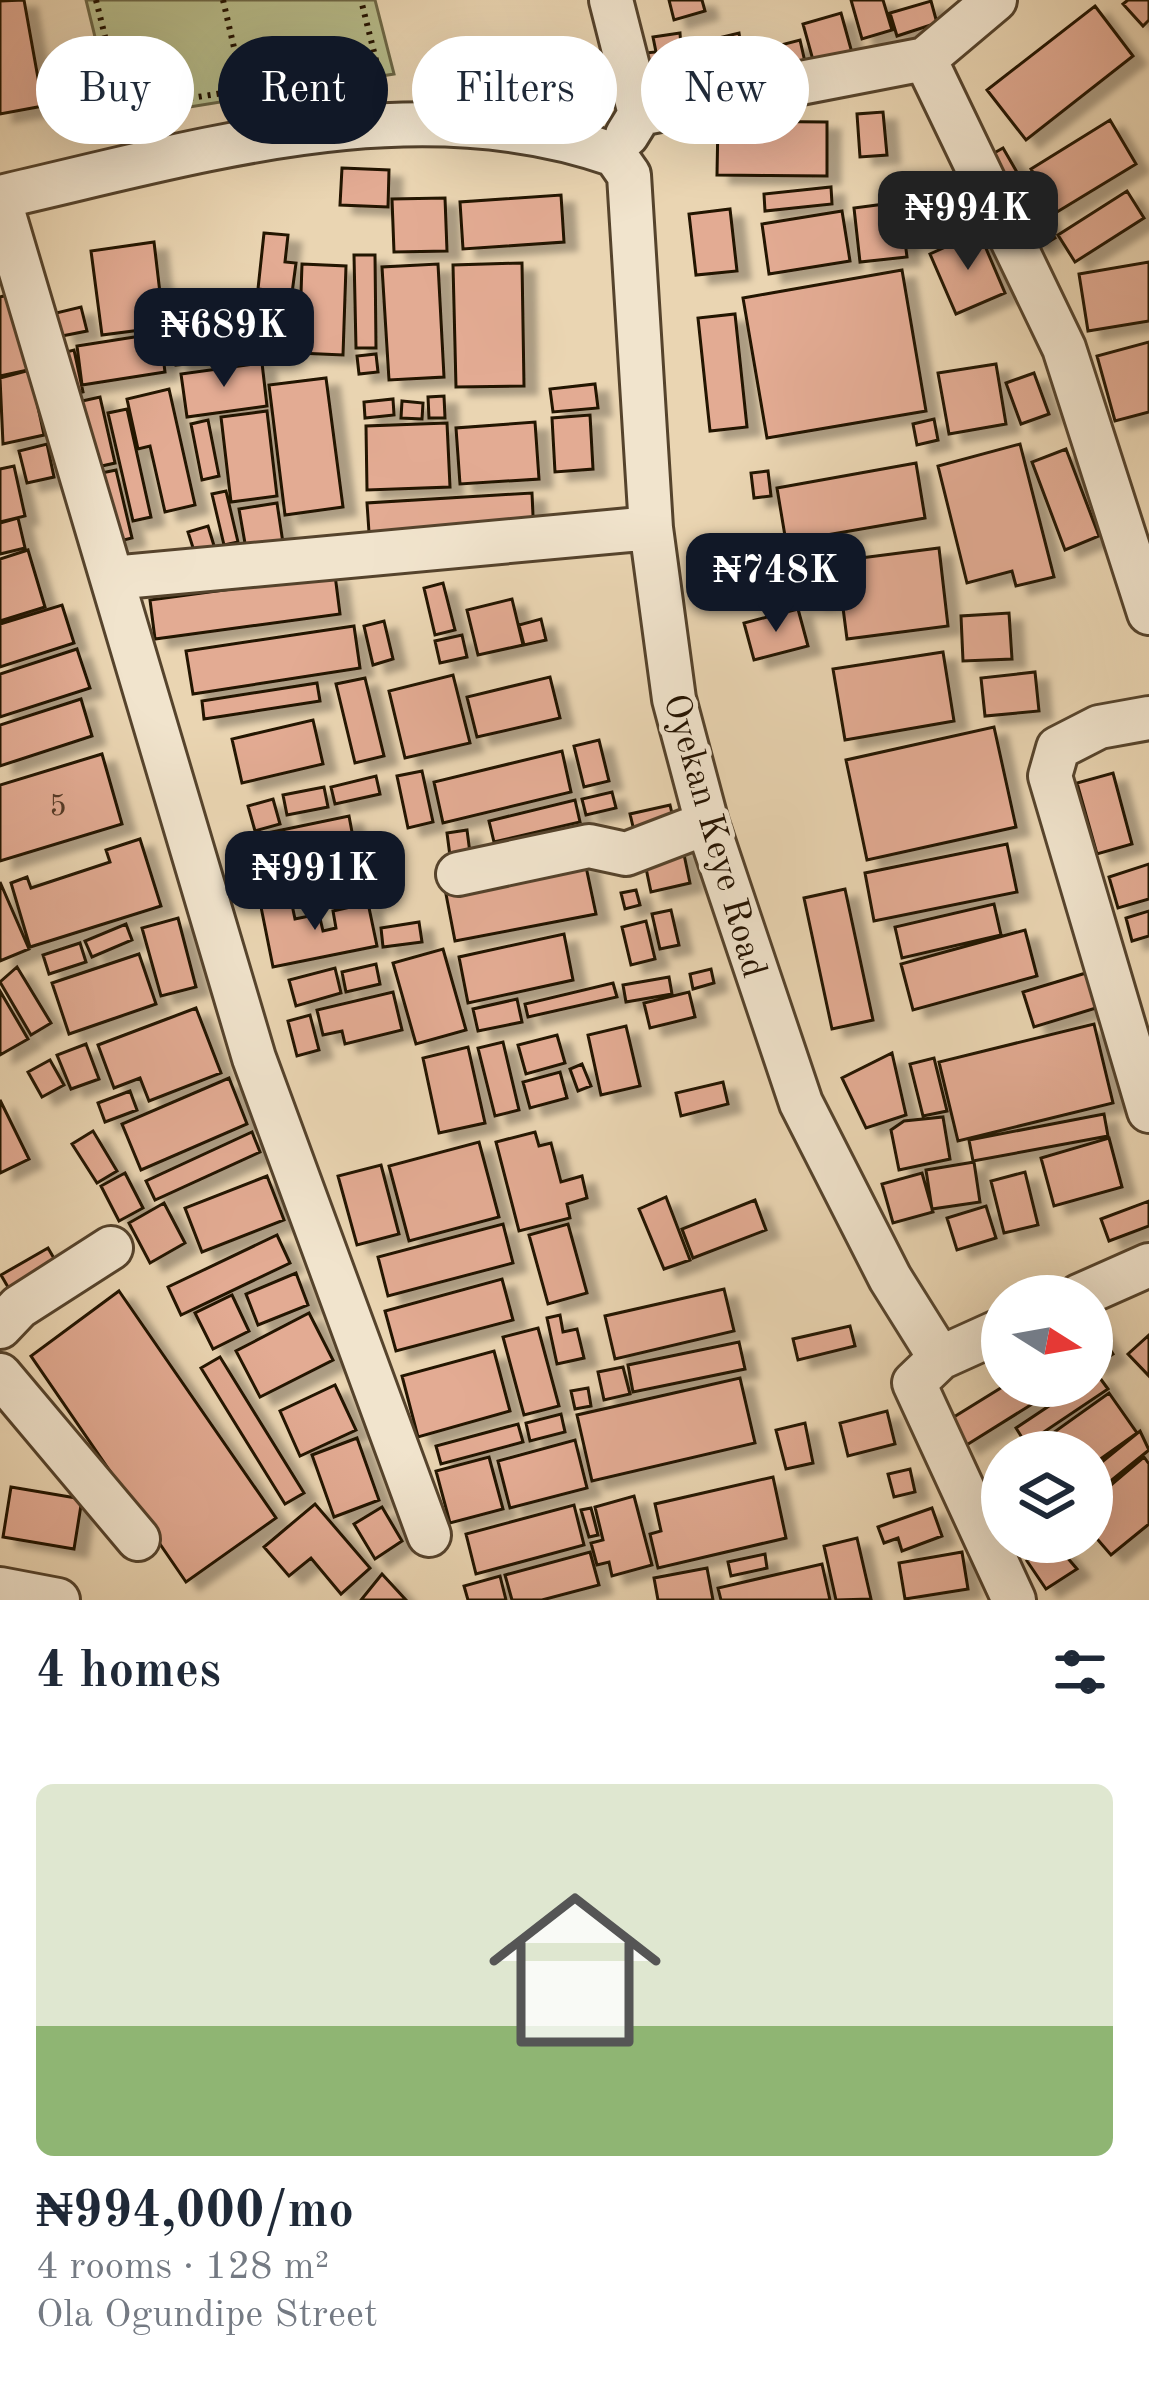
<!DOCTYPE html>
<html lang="en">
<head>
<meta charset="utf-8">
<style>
	body { margin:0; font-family:"Old Standard TT",serif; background:#f6f6f7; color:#1f2937; height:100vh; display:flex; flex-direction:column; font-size:45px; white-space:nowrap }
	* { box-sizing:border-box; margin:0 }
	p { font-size:39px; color:#747a83 }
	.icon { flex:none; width:66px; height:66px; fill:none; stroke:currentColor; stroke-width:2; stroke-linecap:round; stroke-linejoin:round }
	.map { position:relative; height:1600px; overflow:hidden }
	.details { display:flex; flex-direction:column; background:#fff; flex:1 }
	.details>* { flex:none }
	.guide { position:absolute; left:36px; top:36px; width:1077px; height:108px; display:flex; gap:24px }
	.needle { width:78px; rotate:101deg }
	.controls { position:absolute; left:981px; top:1275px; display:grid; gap:24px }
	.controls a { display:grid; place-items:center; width:132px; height:132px; border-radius:50%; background:#fff; box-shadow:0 12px 48px #0002; font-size:60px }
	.price { position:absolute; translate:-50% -102px; padding:0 27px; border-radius:24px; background:#111827; color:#fff; font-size:39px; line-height:78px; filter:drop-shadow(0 3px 6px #0008) }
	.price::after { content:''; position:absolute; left:50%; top:72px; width:36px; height:27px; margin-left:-18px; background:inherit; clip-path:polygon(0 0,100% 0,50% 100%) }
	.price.selected { background:#222; color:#fff }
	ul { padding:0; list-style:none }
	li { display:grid; align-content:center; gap:24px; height:636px; padding:0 36px }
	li+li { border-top:3px solid #e0e1e3 }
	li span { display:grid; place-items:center; height:372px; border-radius:18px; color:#555 }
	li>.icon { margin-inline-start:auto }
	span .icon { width:216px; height:216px; fill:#fffc; stroke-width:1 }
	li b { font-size:51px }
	h2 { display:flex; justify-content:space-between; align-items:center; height:144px; padding:0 36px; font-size:51px }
	.pill { padding:0 42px; border-radius:54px; background:#fff; box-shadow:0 12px 48px #0002; font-size:42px; line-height:108px }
	.pill.selected { background:#111827; color:#fff }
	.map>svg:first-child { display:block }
	.green { fill:#b8bd8b; stroke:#6e6846; stroke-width:3 }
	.building { fill:#e3ab93; stroke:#231200; stroke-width:3; filter:url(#shadow) }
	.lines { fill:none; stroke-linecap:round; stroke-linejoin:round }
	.minor-casing { stroke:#55432c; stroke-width:48 }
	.path { stroke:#231200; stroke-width:6; stroke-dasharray:3 6; stroke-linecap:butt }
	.minor { stroke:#f1e4cd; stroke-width:42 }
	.labels { text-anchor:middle; stroke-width:10; stroke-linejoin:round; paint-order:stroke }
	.number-label { font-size:30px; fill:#533825 }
	.street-label { font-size:36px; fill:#231200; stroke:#f1e4cd }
</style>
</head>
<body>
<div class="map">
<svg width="1149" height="1600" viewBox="0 0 1149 1600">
	<defs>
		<filter id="shadow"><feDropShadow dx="13" dy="8" stdDeviation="3" flood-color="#0004"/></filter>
	</defs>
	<rect width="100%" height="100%" fill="#ead5b2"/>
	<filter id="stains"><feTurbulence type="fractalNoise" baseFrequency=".00167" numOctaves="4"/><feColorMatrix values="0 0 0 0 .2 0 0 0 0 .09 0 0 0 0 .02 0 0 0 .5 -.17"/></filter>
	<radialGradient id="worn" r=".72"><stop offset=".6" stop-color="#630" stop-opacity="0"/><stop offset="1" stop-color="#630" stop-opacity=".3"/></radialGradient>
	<path class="green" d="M 86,0 L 375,0 L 394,74 L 115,119 Z"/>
	<path class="building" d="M 24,0 L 43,106 L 0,114 L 0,1 Z
		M 669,0 L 702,0 L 705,11 L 674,20 Z
		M 851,0 L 883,0 L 892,30 L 862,39 Z
		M 1128,0 L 1149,0 L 1149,20 L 1143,26 L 1123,4 Z
		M 931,1 L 937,23 L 897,36 L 890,13 Z
		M 1095,6 L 1133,56 L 1026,140 L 987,90 Z
		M 841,13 L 854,60 L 816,71 L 803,24 Z
		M 680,33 L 681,47 L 739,33 L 742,53 L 758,51 L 762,75 L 649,90 L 645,53 L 656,52 L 653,37 Z
		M 800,40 L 807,71 L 781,78 L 773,47 Z
		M 527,42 L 531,70 L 505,73 L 501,45 Z
		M 492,49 L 496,76 L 443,83 L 440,56 Z
		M 883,112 L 887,155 L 860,157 L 857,114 Z
		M 1110,120 L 1136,164 L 1057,212 L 1031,169 Z
		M 718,121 L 827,122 L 827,176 L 717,175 Z
		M 1003,148 L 1026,188 L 1003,201 L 980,161 Z
		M 342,168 L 389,170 L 388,207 L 340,205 Z
		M 957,180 L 972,223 L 933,237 L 918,193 Z
		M 831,187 L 832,204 L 765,211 L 764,194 Z
		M 1127,191 L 1144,218 L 1075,262 L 1058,235 Z
		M 561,195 L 564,242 L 463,249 L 460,202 Z
		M 445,198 L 447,251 L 394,252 L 392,199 Z
		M 900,202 L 907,257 L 860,262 L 854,208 Z
		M 1037,208 L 1055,238 L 1038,248 L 1021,218 Z
		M 730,209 L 737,271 L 696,275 L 689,214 Z
		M 842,211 L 850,261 L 769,274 L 762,224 Z
		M 979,232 L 1005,293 L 956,314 L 930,254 Z
		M 264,233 L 288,235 L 285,262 L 296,263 L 292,293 L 258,289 Z
		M 154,242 L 164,327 L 102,335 L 91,251 Z
		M 354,255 L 375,255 L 376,348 L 356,348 Z
		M 1149,262 L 1149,321 L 1088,331 L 1079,274 Z
		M 522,263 L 524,386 L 456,387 L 453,265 Z
		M 302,264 L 346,266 L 343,355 L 299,353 Z
		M 438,264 L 444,377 L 389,380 L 382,267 Z
		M 902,270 L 926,411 L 767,438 L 743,298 Z
		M 11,294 L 28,370 L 0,376 L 0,297 Z
		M 267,297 L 291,299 L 289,332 L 266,331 Z
		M 252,306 L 257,357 L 176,365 L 171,314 Z
		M 81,307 L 87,331 L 62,336 L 56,313 Z
		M 735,314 L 747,427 L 710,431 L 698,318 Z
		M 160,333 L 165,372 L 82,385 L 77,346 Z
		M 1149,342 L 1149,412 L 1115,421 L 1097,356 Z
		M 74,350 L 83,392 L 66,396 L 58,354 Z
		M 376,354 L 378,372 L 359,374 L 357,356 Z
		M 262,363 L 267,406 L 187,417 L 181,374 Z
		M 996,364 L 1006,424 L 949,434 L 938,373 Z
		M 30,370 L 44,435 L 3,444 L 0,378 Z
		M 1034,373 L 1049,414 L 1021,424 L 1006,383 Z
		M 326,378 L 343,507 L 285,515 L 269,385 Z
		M 595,384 L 598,408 L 553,412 L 550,389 Z
		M 169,389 L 195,505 L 165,512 L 150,446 L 138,449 L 127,399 Z
		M 444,396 L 445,418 L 429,418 L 428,397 Z
		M 100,397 L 115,463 L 84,470 L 69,404 Z
		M 393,399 L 394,415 L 365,418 L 364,402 Z
		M 402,401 L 423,403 L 422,419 L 401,418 Z
		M 127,409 L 151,517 L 133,521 L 108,413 Z
		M 267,411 L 277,496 L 231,502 L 221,417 Z
		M 590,415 L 593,469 L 555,472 L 552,418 Z
		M 934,419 L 938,440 L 917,445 L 913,424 Z
		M 208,420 L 219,476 L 202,480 L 191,424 Z
		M 535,422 L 539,479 L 460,484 L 456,428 Z
		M 447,423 L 450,487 L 367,490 L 366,426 Z
		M 47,444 L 54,477 L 27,483 L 19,451 Z
		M 1020,444 L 1054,577 L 1016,586 L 1012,571 L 967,583 L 938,466 Z
		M 1066,449 L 1099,536 L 1065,550 L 1032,462 Z
		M 916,463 L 925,518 L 786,542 L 777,488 Z
		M 14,466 L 25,516 L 0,522 L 0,469 Z
		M 116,470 L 132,538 L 108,544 L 92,475 Z
		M 768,471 L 771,496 L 754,498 L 751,473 Z
		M 226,491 L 238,542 L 224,545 L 212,494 Z
		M 532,493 L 534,538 L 370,547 L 367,503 Z
		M 277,503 L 283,543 L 246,549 L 239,509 Z
		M 18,518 L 25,548 L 0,554 L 0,523 Z
		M 208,526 L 215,549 L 195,554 L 188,532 Z
		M 939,548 L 948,626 L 847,639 L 837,561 Z
		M 28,550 L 45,607 L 0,621 L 0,559 Z
		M 822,561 L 833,594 L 814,601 L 803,567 Z
		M 335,575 L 340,614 L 155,639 L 150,600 Z
		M 443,583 L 455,630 L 435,635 L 424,588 Z
		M 512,599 L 523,645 L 478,655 L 467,610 Z
		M 62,605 L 74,643 L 0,667 L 0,624 Z
		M 798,609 L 808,646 L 754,660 L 744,623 Z
		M 1009,613 L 1012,659 L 963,661 L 961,616 Z
		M 541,619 L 546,640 L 524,645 L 519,625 Z
		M 384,621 L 393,659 L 373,665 L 364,626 Z
		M 354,626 L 360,668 L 193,694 L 186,651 Z
		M 462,635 L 467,657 L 440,663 L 435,641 Z
		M 77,649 L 90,688 L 0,717 L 0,674 Z
		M 943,652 L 954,721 L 845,740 L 833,669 Z
		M 1035,672 L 1039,711 L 985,716 L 981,678 Z
		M 453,675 L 470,743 L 405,758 L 389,691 Z
		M 550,677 L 560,718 L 477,737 L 467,697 Z
		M 365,678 L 384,756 L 355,763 L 336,684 Z
		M 317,683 L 320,701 L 204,719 L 202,701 Z
		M 81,699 L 92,736 L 0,766 L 0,725 Z
		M 313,720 L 323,764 L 242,783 L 232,739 Z
		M 994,727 L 1016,827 L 867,860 L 846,760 Z
		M 599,740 L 609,781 L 584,787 L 574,746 Z
		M 562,751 L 571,792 L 443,823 L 434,782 Z
		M 102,754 L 122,824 L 0,861 L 0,785 Z
		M 422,771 L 433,822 L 408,828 L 397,776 Z
		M 1113,773 L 1132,844 L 1097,854 L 1077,783 Z
		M 376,776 L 380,794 L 335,804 L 331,787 Z
		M 324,787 L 328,807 L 287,815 L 283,795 Z
		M 612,792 L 616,808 L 586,815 L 582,799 Z
		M 273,799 L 280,824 L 255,831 L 248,806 Z
		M 575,800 L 580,822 L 494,842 L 489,821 Z
		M 670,805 L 676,830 L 636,839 L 630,814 Z
		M 349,816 L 358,864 L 262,883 L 253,836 Z
		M 467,830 L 470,853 L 450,856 L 447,833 Z
		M 140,839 L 161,906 L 30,947 L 11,883 L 27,877 L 31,888 L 110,862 L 106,850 Z
		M 1007,844 L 1017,892 L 874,921 L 865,873 Z
		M 682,845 L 690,883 L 651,892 L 643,854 Z
		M 585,862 L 596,914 L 455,941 L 445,889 Z
		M 1149,864 L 1149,899 L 1118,908 L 1109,877 Z
		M 0,882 L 29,949 L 0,961 Z
		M 845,889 L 873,1020 L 832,1029 L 804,898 Z
		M 636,890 L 640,905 L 625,909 L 621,893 Z
		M 291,900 L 295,919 L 319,914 L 323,931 L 336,928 L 333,911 L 368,903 L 377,946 L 273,967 L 261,907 Z
		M 994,904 L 1001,935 L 902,958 L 895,927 Z
		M 671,910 L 679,945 L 660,949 L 652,914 Z
		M 1149,911 L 1149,936 L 1132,941 L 1126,918 Z
		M 178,918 L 196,987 L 161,996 L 142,928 Z
		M 646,921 L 655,959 L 631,965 L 622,927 Z
		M 419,922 L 422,942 L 383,947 L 381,928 Z
		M 126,924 L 132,940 L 92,957 L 85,941 Z
		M 1025,930 L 1037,976 L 913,1010 L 901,964 Z
		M 564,934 L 573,980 L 468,1003 L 459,957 Z
		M 80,943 L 86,962 L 49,974 L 43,955 Z
		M 443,949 L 466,1030 L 416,1044 L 393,963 Z
		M 139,954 L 156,1004 L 69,1034 L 52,983 Z
		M 376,964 L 380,984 L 346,992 L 342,972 Z
		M 17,967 L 51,1023 L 31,1035 L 0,982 Z
		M 335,968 L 341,993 L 296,1006 L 289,980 Z
		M 711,969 L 714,983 L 693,989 L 690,974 Z
		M 1086,973 L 1096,1008 L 1034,1027 L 1023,992 Z
		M 669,977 L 672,994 L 626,1002 L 623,985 Z
		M 613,983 L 617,997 L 528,1017 L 525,1004 Z
		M 0,991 L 28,1039 L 0,1055 Z
		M 393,992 L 402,1030 L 345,1044 L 342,1031 L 323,1035 L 317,1010 Z
		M 689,992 L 695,1017 L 650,1028 L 644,1003 Z
		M 517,999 L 522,1022 L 478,1031 L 473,1009 Z
		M 196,1008 L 221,1073 L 149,1101 L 140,1078 L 114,1088 L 98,1045 Z
		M 310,1015 L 319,1050 L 297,1056 L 288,1021 Z
		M 1094,1024 L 1113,1103 L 958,1141 L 939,1062 Z
		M 626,1026 L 640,1086 L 601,1095 L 588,1035 Z
		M 557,1035 L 565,1063 L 526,1074 L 518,1045 Z
		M 503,1042 L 519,1110 L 495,1116 L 478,1048 Z
		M 86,1044 L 99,1079 L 71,1089 L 57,1055 Z
		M 468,1047 L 485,1123 L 439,1133 L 423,1058 Z
		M 892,1053 L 906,1115 L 866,1128 L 842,1078 Z
		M 934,1058 L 947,1111 L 923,1116 L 910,1064 Z
		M 50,1060 L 64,1085 L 42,1097 L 28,1072 Z
		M 582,1064 L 591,1086 L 578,1091 L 570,1069 Z
		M 560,1072 L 567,1098 L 530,1108 L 523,1082 Z
		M 229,1078 L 247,1124 L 141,1170 L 122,1124 Z
		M 723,1082 L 728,1104 L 681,1116 L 676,1093 Z
		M 130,1091 L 137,1110 L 105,1122 L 98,1103 Z
		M 0,1100 L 29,1159 L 0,1173 Z
		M 1104,1114 L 1108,1136 L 973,1161 L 969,1140 Z
		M 943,1117 L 950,1159 L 899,1170 L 891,1130 L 904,1121 Z
		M 93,1131 L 117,1171 L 97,1183 L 72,1144 Z
		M 252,1132 L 260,1152 L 155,1200 L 146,1181 Z
		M 535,1132 L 539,1146 L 551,1143 L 561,1182 L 582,1176 L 587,1198 L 567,1204 L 570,1218 L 519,1231 L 496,1142 Z
		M 1109,1138 L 1122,1187 L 1054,1206 L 1041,1158 Z
		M 479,1142 L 499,1217 L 409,1241 L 389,1166 Z
		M 974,1162 L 980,1202 L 932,1209 L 926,1170 Z
		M 381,1165 L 399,1234 L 357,1245 L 338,1176 Z
		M 1025,1172 L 1038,1225 L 1004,1233 L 991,1181 Z
		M 125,1173 L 143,1208 L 119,1221 L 101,1186 Z
		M 922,1173 L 933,1212 L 893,1223 L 882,1184 Z
		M 267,1176 L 284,1220 L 202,1252 L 185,1208 Z
		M 666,1197 L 690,1260 L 664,1269 L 639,1209 Z
		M 755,1200 L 766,1230 L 693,1258 L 682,1229 Z
		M 1149,1201 L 1149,1226 L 1109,1241 L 1101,1219 Z
		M 164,1203 L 185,1243 L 150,1263 L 129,1223 Z
		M 986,1206 L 996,1238 L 957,1250 L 947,1218 Z
		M 503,1224 L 513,1263 L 388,1296 L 378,1257 Z
		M 568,1224 L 587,1293 L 548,1304 L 529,1235 Z
		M 277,1235 L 290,1263 L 181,1315 L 168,1287 Z
		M 48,1248 L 59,1267 L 12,1294 L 1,1275 Z
		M 296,1273 L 308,1305 L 258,1325 L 246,1294 Z
		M 502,1279 L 513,1320 L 396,1351 L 385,1311 Z
		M 724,1289 L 734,1331 L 615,1359 L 605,1316 Z
		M 119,1291 L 276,1518 L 186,1582 L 31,1356 Z
		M 232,1295 L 249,1331 L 213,1349 L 195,1313 Z
		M 309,1313 L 333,1360 L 260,1397 L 236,1351 Z
		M 560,1315 L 563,1332 L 577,1329 L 584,1358 L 557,1364 L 547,1318 Z
		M 1092,1319 L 1113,1354 L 1092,1367 Z
		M 850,1326 L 855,1346 L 798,1360 L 793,1339 Z
		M 538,1328 L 559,1406 L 524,1415 L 503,1337 Z
		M 1149,1335 L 1149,1376 L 1128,1354 Z
		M 739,1342 L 745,1369 L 633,1392 L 628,1365 Z
		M 494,1351 L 510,1411 L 418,1437 L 402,1376 Z
		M 220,1357 L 304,1493 L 285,1504 L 201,1368 Z
		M 623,1367 L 630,1394 L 604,1400 L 598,1372 Z
		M 1097,1374 L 1108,1389 L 1026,1444 L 1016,1428 L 1079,1386 L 1092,1386 Z
		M 740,1378 L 755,1443 L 592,1481 L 577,1415 Z
		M 335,1385 L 356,1430 L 300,1456 L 280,1411 Z
		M 1004,1386 L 1061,1386 L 965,1446 L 949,1420 Z
		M 588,1388 L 591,1406 L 575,1409 L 571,1391 Z
		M 1109,1393 L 1137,1433 L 1092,1465 L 1092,1452 L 1041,1452 L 1036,1445 Z
		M 887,1411 L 895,1444 L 848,1456 L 840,1423 Z
		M 561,1414 L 565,1432 L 530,1441 L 526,1423 Z
		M 805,1423 L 813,1463 L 786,1469 L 776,1430 Z
		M 518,1424 L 523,1442 L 441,1464 L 436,1446 Z
		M 1140,1431 L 1149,1450 L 1092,1496 L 1092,1470 Z
		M 357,1438 L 379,1500 L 334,1517 L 312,1455 Z
		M 575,1440 L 587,1488 L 510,1508 L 498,1461 Z
		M 489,1457 L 503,1509 L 450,1523 L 436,1471 Z
		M 1144,1457 L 1149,1464 L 1149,1524 L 1111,1555 L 1092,1533 L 1092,1501 Z
		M 910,1469 L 915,1492 L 894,1497 L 888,1474 Z
		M 1001,1470 L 1002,1472 L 1002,1517 L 980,1484 Z
		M 773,1477 L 786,1538 L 658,1568 L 650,1534 L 661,1531 L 655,1504 Z
		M 11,1487 L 82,1499 L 74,1549 L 3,1537 Z
		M 634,1496 L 652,1565 L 612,1576 L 609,1562 L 597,1565 L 591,1543 L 603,1540 L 595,1507 Z
		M 315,1504 L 370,1568 L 341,1594 L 311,1558 L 289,1576 L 264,1547 Z
		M 574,1505 L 584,1545 L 476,1574 L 466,1534 Z
		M 382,1507 L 402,1541 L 375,1559 L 354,1524 Z
		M 591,1508 L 598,1535 L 589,1537 L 581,1510 Z
		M 932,1508 L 942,1536 L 902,1551 L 898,1538 L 884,1543 L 878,1527 Z
		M 857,1538 L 871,1599 L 836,1600 L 824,1546 Z
		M 1054,1542 L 1077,1569 L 1046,1589 L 1027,1561 Z
		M 590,1552 L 599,1585 L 542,1600 L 512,1600 L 505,1575 Z
		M 962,1552 L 968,1589 L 905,1599 L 899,1563 Z
		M 765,1554 L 767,1568 L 731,1576 L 728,1562 Z
		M 822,1564 L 830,1600 L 721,1600 L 718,1588 Z
		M 707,1568 L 713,1600 L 658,1600 L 654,1578 Z
		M 382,1574 L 406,1600 L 361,1600 Z
		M 500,1576 L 506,1600 L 468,1600 L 464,1586 Z"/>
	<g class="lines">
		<defs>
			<path id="minor" d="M 611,0 L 640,114 L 627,135
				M 925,59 L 1064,348 L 1149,613
				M 640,114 L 925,59 L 995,0
				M 615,155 L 629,175 L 651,528 L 674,699 L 707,823 L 801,1103 L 890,1278 L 940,1358 L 1002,1330
				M 0,197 C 198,152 415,84 615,155
				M 0,201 L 254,1058 L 429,1535
				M 112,578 L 651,528
				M 1149,718 L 1099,727 L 1058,748 L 1050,776 L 1149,1111
				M 458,874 L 589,846 L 626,854 L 707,823
				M 1079,1296 L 1149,1265
				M 0,1327 L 19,1307 L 111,1248
				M 940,1358 L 914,1383 L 1014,1600
				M 0,1375 L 138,1539
				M 0,1589 L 58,1600"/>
		</defs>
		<use href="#minor" class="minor-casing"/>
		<path class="path" d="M 96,0 L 123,109 L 378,68 L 361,0
			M 223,0 L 248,108"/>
		<use href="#minor" class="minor"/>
	</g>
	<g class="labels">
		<g class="number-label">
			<text x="58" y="815">5</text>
		</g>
		<g class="street-label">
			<text transform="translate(717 835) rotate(74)" y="13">Oyekan Keye Road</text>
		</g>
	</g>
	<rect width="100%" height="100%" filter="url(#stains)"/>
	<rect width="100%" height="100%" fill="url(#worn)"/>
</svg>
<div class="controls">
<a><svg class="needle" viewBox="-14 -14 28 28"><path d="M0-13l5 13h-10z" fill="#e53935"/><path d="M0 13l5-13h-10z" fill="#747a83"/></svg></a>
<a><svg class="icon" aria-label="layers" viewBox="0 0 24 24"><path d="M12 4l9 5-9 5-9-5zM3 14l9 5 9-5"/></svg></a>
</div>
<b class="price selected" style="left:968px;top:273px">₦994K</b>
<b class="price" style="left:224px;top:390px">₦689K</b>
<b class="price" style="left:776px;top:635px">₦748K</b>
<b class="price" style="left:315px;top:933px">₦991K</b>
<div class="guide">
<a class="pill">Buy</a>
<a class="pill selected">Rent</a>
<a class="pill">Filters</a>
<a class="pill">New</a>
</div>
</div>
<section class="details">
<h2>4 homes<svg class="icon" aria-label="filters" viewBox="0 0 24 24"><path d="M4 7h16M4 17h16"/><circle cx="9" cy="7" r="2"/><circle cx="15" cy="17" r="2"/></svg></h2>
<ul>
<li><span style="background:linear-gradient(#dfe7d0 65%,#8fb573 0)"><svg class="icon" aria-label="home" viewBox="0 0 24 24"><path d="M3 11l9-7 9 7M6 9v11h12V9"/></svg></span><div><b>₦994,000/mo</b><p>4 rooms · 128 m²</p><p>Ola Ogundipe Street</p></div></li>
</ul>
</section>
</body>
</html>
